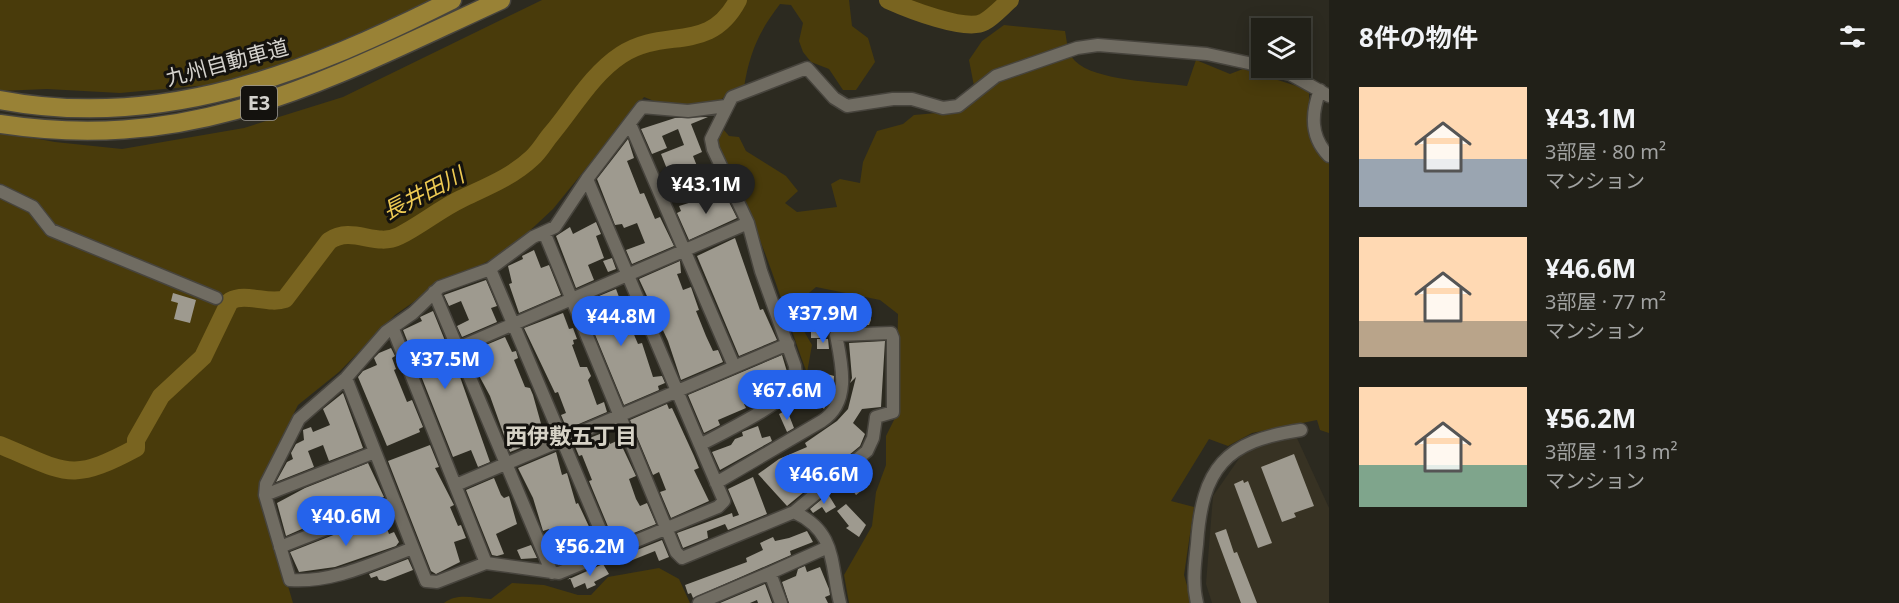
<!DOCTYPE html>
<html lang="ja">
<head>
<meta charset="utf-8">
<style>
	body { margin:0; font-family:"Noto Sans","Noto Sans JP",sans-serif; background:#292821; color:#f1f3f6; height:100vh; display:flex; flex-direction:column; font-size:22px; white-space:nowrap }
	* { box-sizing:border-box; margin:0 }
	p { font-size:20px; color:#a2a3a2 }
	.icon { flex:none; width:33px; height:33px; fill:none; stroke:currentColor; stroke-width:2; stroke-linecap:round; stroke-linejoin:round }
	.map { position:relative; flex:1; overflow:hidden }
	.side { display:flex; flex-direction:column; background:#212018; width:570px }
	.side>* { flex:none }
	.controls { position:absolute; left:1251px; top:18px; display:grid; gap:12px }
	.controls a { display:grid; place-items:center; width:60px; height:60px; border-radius:0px; background:#212018; box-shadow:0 3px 15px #0003,0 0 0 2px #3e3e37; font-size:30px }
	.price { position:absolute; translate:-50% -51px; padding:0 14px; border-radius:21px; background:#2563eb; color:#fff; font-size:20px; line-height:39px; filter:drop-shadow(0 2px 3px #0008) }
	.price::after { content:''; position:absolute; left:50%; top:36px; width:18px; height:14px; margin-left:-9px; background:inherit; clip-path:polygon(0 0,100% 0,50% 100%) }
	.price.on { background:#222; color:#fff }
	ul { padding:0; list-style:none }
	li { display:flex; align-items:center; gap:18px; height:150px; padding:0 30px }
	li span { display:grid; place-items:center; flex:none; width:168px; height:120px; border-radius:0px; color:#555 }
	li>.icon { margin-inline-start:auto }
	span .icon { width:72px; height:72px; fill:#fffc; stroke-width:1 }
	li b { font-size:26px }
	h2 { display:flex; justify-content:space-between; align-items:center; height:72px; padding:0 30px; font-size:26px }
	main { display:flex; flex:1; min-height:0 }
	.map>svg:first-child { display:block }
	.built { fill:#373223 }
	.green { fill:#493b0b }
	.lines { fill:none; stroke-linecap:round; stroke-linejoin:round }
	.river { stroke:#796420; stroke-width:18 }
	.building { fill:#9e9a8f }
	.street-casing { stroke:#47443d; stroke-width:15 }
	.highway-casing { stroke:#47443d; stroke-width:21 }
	.street { stroke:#706c62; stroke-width:12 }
	.highway { stroke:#998236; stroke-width:18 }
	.labels { text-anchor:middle; stroke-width:6; stroke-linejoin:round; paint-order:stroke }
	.shield { fill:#14120e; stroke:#9a9894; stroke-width:1.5 }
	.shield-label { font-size:20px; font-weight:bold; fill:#d4d2cd }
	.street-label { font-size:21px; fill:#d4d2cd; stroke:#14120e }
	.water-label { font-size:22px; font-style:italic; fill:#eeca53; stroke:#14120e }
	.neighbourhood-label { font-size:22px; font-weight:bold; fill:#d6d2c6; stroke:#14120e }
</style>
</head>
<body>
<main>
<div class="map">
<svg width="1329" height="603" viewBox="0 0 1329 603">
	<rect width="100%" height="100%" fill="#2c2a20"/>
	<path class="built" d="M 1296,436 L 1329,508 L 1329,603 L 1212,603 L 1206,584 L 1213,496 L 1245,450 L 1264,442 Z"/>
	<path class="green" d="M 0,0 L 430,0 L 398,17 L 241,82 L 120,93 L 47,89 L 0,91 Z
		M 542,0 L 849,0 L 852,26 L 868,38 L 875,62 L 856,90 L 843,90 L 829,69 L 811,62 L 803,52 L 799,41 L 803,23 L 791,5 L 780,4 C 759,31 749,54 744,88 L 729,94 L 717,102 L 669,107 L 644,97 L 553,209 L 522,238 L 492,259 L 425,294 L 395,315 L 339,372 L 298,405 L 267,467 L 260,490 L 293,603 L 0,603 L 0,132 L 55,142 L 122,149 L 244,128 L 343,97 Z
		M 907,0 L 1005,0 C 971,35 945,18 907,0 Z
		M 1004,25 L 1065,31 C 1067,41 1067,53 1075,61 C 1095,81 1158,82 1187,86 L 1196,60 L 1230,74 L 1243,69 L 1309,90 L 1309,127 L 1329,163 L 1329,433 L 1320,430 L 1317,420 L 1252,433 L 1228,446 L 1209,439 L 1171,501 L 1194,507 L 1184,575 L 1192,603 L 849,603 L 844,575 L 872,526 L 876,492 L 886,465 L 886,436 L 896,416 L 898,314 L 880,300 L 816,287 L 803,298 L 801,326 L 812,345 L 807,373 C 790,328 777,282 759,238 C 745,204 724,173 716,137 L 723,129 L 729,136 L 739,137 L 746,151 L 786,176 L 798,191 L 785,203 L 797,212 L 837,207 L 831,184 L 840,179 L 860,183 L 863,162 L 877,131 L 903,124 L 914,115 L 948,112 L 969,103 L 974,86 L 969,60 L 982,41 Z
		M 659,568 L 679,579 L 690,603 L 444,603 C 459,592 474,599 491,599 L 512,583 L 544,585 L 578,595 L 591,595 L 608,577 Z"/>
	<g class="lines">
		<path class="river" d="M 888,0 C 908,9 966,32 984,22 C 993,17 1002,7 1010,0
			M 0,445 C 66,472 69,484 136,448 L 136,440 L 161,396 L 203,357 L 230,301 C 246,292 268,305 285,299 L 329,241 C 353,225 375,248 399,236 C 421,225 440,209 461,199 C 486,187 512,177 532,158 C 540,151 545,141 552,133 C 573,108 592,74 621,55 C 665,26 709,55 738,0"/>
	</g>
	<path class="building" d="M 708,117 L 691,124 L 702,152 L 693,156 L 703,181 L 694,185 L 691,177 L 673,184 L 661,154 L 684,145 L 678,129 L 662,136 L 667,148 L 652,154 L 641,129 L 675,118 Z
		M 628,139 L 634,158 L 627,161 L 640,194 L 644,193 L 655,219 L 660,217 L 674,246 L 632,264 L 626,250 L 645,243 L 637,223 L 624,228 L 622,224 L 615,225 L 597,179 Z
		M 724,192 L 737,218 L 689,240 L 677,213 L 681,211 L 679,206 Z
		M 596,222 L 601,234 L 596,236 L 604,258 L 588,265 L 594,280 L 576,288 L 556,236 L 570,227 L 573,234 Z
		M 735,238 L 760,310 L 763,309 L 777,340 L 739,356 L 697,256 Z
		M 534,250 L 541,268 L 549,265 L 561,295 L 519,313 L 509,284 L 512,283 L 508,266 L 523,259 L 522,256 Z
		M 612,258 L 616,269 L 608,272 L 603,261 Z
		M 680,261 L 681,273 L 677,274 L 683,290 L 691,287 L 699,310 L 696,311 L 706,336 L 713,351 L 718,350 L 723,362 L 681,380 L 668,341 L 639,279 Z
		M 486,280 L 497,306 L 491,308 L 497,322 L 462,337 L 457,326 L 469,320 L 461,301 L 449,306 L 444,295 Z
		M 616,289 L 622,305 L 628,303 L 636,328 L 632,330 L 638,344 L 642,343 L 653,377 L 662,376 L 665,383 L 658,386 L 659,390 L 624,405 L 582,303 Z
		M 173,293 L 196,300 L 190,323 L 174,319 L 178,303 L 171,301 Z
		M 811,300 L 823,301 L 825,309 L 870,307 L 871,320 L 869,325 L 823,328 L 823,338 L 811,338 Z
		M 433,311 L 450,353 L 433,360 L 442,381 L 459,374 L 490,462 L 478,467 L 471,450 L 453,457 L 403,330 L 422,321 L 420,317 Z
		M 563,313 L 569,329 L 573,328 L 577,339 L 573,340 L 574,344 L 572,345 L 580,367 L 587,367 L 591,376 L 588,380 L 597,405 L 604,402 L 607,412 L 567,429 L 561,415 L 566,413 L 558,392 L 555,393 L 524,328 Z
		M 505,337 L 512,352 L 516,351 L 518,358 L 514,360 L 525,387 L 530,388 L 533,395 L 545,438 L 510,452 L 490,396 L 475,368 L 481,365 L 474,350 Z
		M 817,339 L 828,339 L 829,349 L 817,349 Z
		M 885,341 L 881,407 L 862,409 L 853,423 L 865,434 L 860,446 L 787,506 L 758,474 L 779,459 L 807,447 L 805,443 L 837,421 L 848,409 L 856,377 L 850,383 L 852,378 L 849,343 Z
		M 391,348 L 395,356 L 392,358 L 396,369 L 394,370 L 407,402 L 412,400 L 423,427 L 419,429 L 420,432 L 387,446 L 358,377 L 363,371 L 377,365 L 374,358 L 379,353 Z
		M 782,355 L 788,375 L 785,383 L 744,404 L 746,408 L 718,420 L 720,425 L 704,433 L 688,395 Z
		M 820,372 L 834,376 L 833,392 L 824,409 L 813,398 L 827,383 L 811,381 L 811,374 Z
		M 343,393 L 363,448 L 329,461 L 323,445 L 308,451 L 314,467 L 276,482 L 287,462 L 293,459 L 291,453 L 296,444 L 304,440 L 303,430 L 311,427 L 313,432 L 330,425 L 323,409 Z
		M 667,404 L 669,409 L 672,408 L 694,456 L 699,468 L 694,470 L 709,501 L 671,518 L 660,492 L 666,490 L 659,472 L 653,475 L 630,420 Z
		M 787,410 L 794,428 L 787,432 L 779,414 Z
		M 758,426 L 762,438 L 770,436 L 772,441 L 720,470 L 712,452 L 731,445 L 735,439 L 743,436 L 742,432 Z
		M 605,432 L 610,444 L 619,440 L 636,476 L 629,479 L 636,499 L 640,506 L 647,503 L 656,524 L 614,541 L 589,481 L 592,480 L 582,455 L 579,456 L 574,444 Z
		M 430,445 L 439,467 L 435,468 L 454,505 L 450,507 L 458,526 L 461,525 L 466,538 L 454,542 L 460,562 L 436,574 L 431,571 L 388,461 Z
		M 556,452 L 562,475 L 567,473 L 576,504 L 578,503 L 599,548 L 558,565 L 553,554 L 558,552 L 549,529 L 543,531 L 533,498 L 518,468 Z
		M 1294,454 L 1314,506 L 1294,513 L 1296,517 L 1282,522 L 1261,467 Z
		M 368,463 L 384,497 L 347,509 L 286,536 L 277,503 L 305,488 Z
		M 862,473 L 870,484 L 856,495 L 848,484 Z
		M 753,477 L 767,514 L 728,530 L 725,524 L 707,531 L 708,538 L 683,548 L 677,533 L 732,513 L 733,517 L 739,515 L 728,489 Z
		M 494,478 L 501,495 L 504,498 L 509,496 L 517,524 L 496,534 L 504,554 L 497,556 L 492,555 L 466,490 Z
		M 1243,480 L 1244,483 L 1248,481 L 1272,543 L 1258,548 L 1234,484 Z
		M 828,494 L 836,507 L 826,513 L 822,507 L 813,513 L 810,509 Z
		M 846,504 L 866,525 L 859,537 L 846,528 L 849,526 L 837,511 Z
		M 382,516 L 389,534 L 394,532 L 399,542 L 396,546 L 335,567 L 299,572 L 290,552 Z
		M 1226,529 L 1234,553 L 1237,552 L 1257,603 L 1241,603 L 1215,533 Z
		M 807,531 L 813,542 L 790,551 L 791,555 L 693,598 L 691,593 L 688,594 L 685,585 L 747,562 L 746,558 L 763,550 L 760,543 L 773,537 L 775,541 L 789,538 Z
		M 662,540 L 669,557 L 659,561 L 655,551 L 625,563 L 622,556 Z
		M 531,545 L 537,558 L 521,559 L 517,550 Z
		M 408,559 L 413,570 L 385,581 L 379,580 L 377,576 L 371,578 L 369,574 Z
		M 603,564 L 609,574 L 594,582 L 596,585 L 587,589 L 585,583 L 574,588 L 570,578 L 567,580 Z
		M 805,566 L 807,572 L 820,567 L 829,589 L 830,595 L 825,597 L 828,603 L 789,603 L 782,582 L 796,576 L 798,569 Z
		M 765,584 L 772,603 L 758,603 L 757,600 L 750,603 L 720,603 Z"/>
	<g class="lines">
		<defs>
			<path id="street" d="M 1267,68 L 1290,74 L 1329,96
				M 1320,90 C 1311,114 1310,137 1329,156
				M 630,124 L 734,366
				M 587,179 L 700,445
				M 0,191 L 33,207 L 51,230 L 216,298
				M 544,232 L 676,552 L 682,558 L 794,512 L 867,451 L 873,438 L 876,417 L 893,412 L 893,338 L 891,333 L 836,335 C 842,365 851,402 822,421 L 716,483
				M 490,269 L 610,553
				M 434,292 L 552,573
				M 393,329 L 486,563
				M 458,348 L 748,223
				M 346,378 L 426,581 L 437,582 L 486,563 L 559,573 L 718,507 L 724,501 L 700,445 C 720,434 791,401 796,380 C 797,376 795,370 795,366 L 761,271 L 748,223 L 713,149 L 711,139 L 732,97 L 807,68 L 834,98 L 847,106 L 893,99 L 912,99 L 943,108 L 958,106 L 996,76 L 1077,48 L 1098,45 L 1207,54 L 1262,66
				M 456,485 L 788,344
				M 265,495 L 375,452
				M 794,512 C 837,532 830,563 840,603
				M 280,547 L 395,502
				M 413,548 C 373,563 333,583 290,580 L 265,495 L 266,484 L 299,419 L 346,378 L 386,332 L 413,313 L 440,287 L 490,269 L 533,237 L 555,227 L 587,179 L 642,107 L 688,111 L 726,106
				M 699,603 L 770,573
				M 781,603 L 770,573 L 828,547
				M 1197,603 C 1192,583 1195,563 1197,544 C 1202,468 1225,441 1301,430"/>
			<path id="highway" d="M 0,100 C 163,131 309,72 452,0
				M 0,124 C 198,154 328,79 501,0"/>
		</defs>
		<use href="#street" class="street-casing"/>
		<use href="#highway" class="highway-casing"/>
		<use href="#street" class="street"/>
		<use href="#highway" class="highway"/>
	</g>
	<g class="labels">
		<rect class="shield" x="241" y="86" width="36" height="34" rx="4.5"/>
		<g class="shield-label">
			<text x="259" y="110">E3</text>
		</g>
		<g class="street-label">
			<text transform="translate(227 63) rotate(-15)" y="7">九州自動車道</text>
		</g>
		<g class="water-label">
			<text transform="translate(423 193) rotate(-27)" y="8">長井田川</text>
		</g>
		<g class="neighbourhood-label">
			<text x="571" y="444">西伊敷五丁目</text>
		</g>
	</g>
</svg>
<div class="controls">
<a><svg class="icon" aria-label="layers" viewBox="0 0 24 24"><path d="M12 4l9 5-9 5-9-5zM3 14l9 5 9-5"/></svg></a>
</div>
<b class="price on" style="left:706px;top:215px">¥43.1M</b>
<b class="price" style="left:823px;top:344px">¥37.9M</b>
<b class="price" style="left:621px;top:347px">¥44.8M</b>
<b class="price" style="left:445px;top:390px">¥37.5M</b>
<b class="price" style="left:787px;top:421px">¥67.6M</b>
<b class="price" style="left:824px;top:505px">¥46.6M</b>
<b class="price" style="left:346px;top:547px">¥40.6M</b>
<b class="price" style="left:590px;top:577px">¥56.2M</b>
</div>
<section class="side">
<h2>8件の物件<svg class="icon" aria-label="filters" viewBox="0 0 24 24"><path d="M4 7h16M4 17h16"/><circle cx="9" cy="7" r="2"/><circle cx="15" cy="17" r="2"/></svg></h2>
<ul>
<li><span style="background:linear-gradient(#ffd9b3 60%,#9aa5b1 0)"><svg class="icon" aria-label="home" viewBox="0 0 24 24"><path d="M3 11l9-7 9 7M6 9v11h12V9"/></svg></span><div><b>¥43.1M</b><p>3部屋 · 80 m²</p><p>マンション</p></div></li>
<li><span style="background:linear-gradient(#ffd9b3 70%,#b9a48a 0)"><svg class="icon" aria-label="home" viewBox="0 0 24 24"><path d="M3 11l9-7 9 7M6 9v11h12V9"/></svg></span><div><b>¥46.6M</b><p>3部屋 · 77 m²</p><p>マンション</p></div></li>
<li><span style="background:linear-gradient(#ffd9b3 65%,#7fa58c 0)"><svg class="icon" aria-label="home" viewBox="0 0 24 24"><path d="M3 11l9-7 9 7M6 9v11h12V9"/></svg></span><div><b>¥56.2M</b><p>3部屋 · 113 m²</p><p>マンション</p></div></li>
</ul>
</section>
</main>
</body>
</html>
